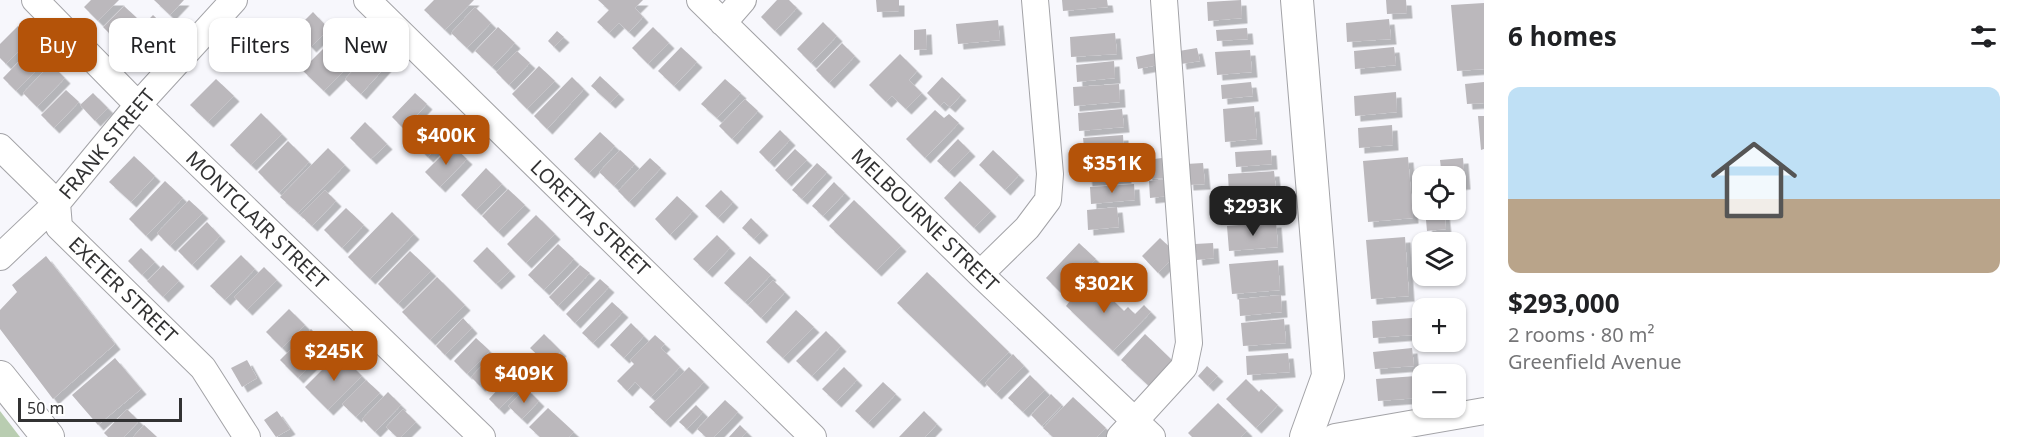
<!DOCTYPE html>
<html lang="en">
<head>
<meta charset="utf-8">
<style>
	body { margin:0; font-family:"Noto Sans",sans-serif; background:#f2f2f2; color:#202124; height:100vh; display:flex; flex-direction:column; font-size:22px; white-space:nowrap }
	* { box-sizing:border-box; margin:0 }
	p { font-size:20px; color:#757577 }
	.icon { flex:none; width:33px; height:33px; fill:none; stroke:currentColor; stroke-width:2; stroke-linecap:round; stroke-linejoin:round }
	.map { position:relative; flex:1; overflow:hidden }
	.panel { display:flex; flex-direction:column; background:#fff; width:540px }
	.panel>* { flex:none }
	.top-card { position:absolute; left:18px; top:18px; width:570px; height:54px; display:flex; gap:12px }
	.fabs { position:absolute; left:1412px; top:166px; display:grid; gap:12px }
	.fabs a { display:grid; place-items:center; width:54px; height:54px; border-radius:12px; background:#fff; box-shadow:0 2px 4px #0004; font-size:30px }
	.scale { position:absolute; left:18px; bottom:15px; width:164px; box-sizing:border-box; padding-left:6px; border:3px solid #323233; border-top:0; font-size:16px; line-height:21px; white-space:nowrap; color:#323233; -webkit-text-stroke:4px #fff; paint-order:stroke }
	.price { position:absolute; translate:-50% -51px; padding:0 14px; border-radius:12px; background:#b45309; color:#fff; font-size:20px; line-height:39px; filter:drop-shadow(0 2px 3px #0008) }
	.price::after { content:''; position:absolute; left:50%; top:36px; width:18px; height:14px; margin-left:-9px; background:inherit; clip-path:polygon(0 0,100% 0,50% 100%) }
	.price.active { background:#222; color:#fff }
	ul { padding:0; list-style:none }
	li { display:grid; align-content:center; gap:12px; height:318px; padding:0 24px }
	li span { display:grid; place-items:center; height:186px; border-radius:12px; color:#555 }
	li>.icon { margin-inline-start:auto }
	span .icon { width:108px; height:108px; fill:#fffc; stroke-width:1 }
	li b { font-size:26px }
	h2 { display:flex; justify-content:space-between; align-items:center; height:72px; padding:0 24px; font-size:26px }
	.tag { padding:0 21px; border-radius:12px; background:#fff; box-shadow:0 2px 4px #0004; font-size:21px; line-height:54px }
	.tag.active { background:#b45309; color:#fff }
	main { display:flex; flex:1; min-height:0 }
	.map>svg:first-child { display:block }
	.green { fill:#b9cdb1 }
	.building { fill:#bbb8bc; filter:url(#shadow) }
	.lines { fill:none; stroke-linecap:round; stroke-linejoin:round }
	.minor-casing { stroke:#a3a3a7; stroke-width:28 }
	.major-casing { stroke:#a3a3a7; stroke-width:34 }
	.minor { stroke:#fff; stroke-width:26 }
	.major { stroke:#fff; stroke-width:32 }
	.labels { text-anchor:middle; stroke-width:6; stroke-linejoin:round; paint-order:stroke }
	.street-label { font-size:20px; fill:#323233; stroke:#fff }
</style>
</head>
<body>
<main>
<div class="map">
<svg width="1484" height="437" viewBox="0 0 1484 437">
	<defs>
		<filter id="shadow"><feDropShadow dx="5.5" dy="5.5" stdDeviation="0" flood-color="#0004"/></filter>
	</defs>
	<rect width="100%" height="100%" fill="#f7f7fc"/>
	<path class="green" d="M 0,411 L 20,437 L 0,437 Z"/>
	<path class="building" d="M 91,0 L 119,0 L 98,21 L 84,7 Z
		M 154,0 L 184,0 L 170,15 Z
		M 434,0 L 474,0 L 445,30 L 424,10 Z
		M 598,0 L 643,0 L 635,8 L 643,17 L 629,32 L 619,23 L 609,33 L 597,22 L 609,10 Z
		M 777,0 L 789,0 L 797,8 L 775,31 L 761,17 Z
		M 876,0 L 899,0 L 899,11 L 877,12 Z
		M 1062,0 L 1107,0 L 1108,7 L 1063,11 Z
		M 1241,0 L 1242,18 L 1208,21 L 1207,2 Z
		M 1386,0 L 1406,0 L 1407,13 L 1387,14 Z
		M 1484,3 L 1484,69 L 1457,71 L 1451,5 Z
		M 124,6 L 138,19 L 117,41 L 103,27 Z
		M 475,7 L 491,23 L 467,48 L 451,33 Z
		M 313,12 L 329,29 L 311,47 L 295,30 Z
		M 153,15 L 173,34 L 142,66 L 122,47 Z
		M 1389,19 L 1391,39 L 1347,42 L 1346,23 Z
		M 998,20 L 1000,40 L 958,44 L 956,24 Z
		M 823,22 L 837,36 L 811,63 L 797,49 Z
		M 18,26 L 31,39 L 6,64 L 0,58 L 0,44 Z
		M 498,27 L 515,43 L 492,67 L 475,51 Z
		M 653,27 L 669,43 L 648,64 L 632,48 Z
		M 1247,28 L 1248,39 L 1217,41 L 1216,30 Z
		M 926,29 L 927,49 L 914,50 L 914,30 Z
		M 557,31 L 564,37 L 554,47 L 548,41 Z
		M 1115,33 L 1117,54 L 1071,57 L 1070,37 Z
		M 341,38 L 359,56 L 324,91 L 302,70 L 328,44 L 331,47 Z
		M 842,43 L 855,56 L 829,83 L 816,70 Z
		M 681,47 L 697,62 L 674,86 L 658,71 Z
		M 1394,47 L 1396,65 L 1355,69 L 1354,51 Z
		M 1197,48 L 1200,61 L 1181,64 L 1179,51 Z
		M 30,50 L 44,63 L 16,91 L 3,78 Z
		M 1250,50 L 1252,72 L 1217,75 L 1215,52 Z
		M 371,51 L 387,65 L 361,94 L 345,79 Z
		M 517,51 L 530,63 L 509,85 L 496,72 Z
		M 1156,53 L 1158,65 L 1138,69 L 1136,57 Z
		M 900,54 L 917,71 L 909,80 L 922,93 L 906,109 L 892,96 L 886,102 L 869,85 Z
		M 1114,61 L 1115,78 L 1077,82 L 1076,65 Z
		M 51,64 L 65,78 L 37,107 L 23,93 Z
		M 539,66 L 555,81 L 527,109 L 512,94 Z
		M 600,76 L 619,94 L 610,103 L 591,86 Z
		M 572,77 L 584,89 L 547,129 L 534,116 Z
		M 942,77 L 961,95 L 950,107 L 944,102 L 940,106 L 927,93 Z
		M 216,79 L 234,96 L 208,122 L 190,105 Z
		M 725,79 L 741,93 L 717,118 L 701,104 Z
		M 1251,82 L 1253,96 L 1222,99 L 1221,85 Z
		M 1484,82 L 1484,103 L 1467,104 L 1465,84 Z
		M 1119,84 L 1120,102 L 1074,106 L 1073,87 Z
		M 66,90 L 79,102 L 54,128 L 41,115 Z
		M 1396,92 L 1397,112 L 1355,116 L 1354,96 Z
		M 93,93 L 108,108 L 95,121 L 80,105 Z
		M 415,93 L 427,104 L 404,129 L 392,117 Z
		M 745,99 L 758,111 L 732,139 L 719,126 Z
		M 1254,106 L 1257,139 L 1225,142 L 1223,109 Z
		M 1122,109 L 1124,127 L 1079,131 L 1078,113 Z
		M 935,110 L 944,118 L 949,114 L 959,123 L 925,158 L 906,139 Z
		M 261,113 L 282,134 L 251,165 L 230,145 Z
		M 1478,116 L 1484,116 L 1484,149 L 1481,150 Z
		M 428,121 L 446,138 L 428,157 L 410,140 Z
		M 365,122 L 387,144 L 371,159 L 350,138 Z
		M 1392,125 L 1393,145 L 1359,148 L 1358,128 Z
		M 780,130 L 790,140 L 769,162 L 759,152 Z
		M 600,132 L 615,146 L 589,173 L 574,159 Z
		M 1123,135 L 1124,152 L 1085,156 L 1083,138 Z
		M 958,139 L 970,151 L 949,172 L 937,161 Z
		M 288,141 L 309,162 L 279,193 L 258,172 Z
		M 452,145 L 467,159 L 440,187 L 425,172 Z
		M 328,148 L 345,165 L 298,213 L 280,197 Z
		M 795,149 L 807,160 L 786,181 L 775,170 Z
		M 620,150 L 635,164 L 614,186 L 599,172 Z
		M 993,150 L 1019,175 L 1005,190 L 979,165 Z
		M 1271,150 L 1272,164 L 1236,167 L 1235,152 Z
		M 134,156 L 155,176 L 131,202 L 109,182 Z
		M 1408,157 L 1413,218 L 1368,222 L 1363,161 Z
		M 650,158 L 661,168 L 629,202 L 618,191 Z
		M 1162,158 L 1163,178 L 1147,179 L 1146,160 Z
		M 1463,158 L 1465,184 L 1455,185 L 1455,177 L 1442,177 L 1440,160 Z
		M 1124,161 L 1126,178 L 1087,181 L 1085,164 Z
		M 817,163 L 827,172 L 802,199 L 792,190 Z
		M 1203,163 L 1205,184 L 1188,185 L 1186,164 Z
		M 486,168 L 502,184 L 476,210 L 461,195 Z
		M 1274,171 L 1276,190 L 1229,194 L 1228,174 Z
		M 1167,179 L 1168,196 L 1150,198 L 1149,181 Z
		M 165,181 L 183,198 L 146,236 L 129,219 Z
		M 960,181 L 991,211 L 974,228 L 944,198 Z
		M 834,182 L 845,193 L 823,216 L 812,206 Z
		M 1134,184 L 1135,200 L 1091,204 L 1090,187 Z
		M 508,189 L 525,205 L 498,232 L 482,216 Z
		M 325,190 L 336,201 L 312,226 L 300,215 Z
		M 721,190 L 733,202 L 718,218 L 705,206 Z
		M 677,196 L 693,211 L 670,235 L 655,219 Z
		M 1276,197 L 1277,214 L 1235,218 L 1234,201 Z
		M 189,200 L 203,213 L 170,246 L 157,233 Z
		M 854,200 L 901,246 L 876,271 L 829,226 Z
		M 1117,207 L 1119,227 L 1088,230 L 1087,210 Z
		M 346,208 L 364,225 L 342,248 L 324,230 Z
		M 1430,210 L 1444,210 L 1446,229 L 1427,231 L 1426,220 L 1431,220 Z
		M 392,212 L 414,234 L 370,279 L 348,257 Z
		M 536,215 L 555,234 L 526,263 L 507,244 Z
		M 751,218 L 763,230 L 754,239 L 742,228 Z
		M 207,222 L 220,236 L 192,265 L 178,251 Z
		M 1276,222 L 1278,247 L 1229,251 L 1227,226 Z
		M 717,235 L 730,248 L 707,272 L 693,259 Z
		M 1405,237 L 1409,296 L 1371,299 L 1366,240 Z
		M 1160,238 L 1177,254 L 1158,273 L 1142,256 Z
		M 1079,243 L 1096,259 L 1062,294 L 1046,278 Z
		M 1213,243 L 1214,258 L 1197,260 L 1195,244 Z
		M 558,244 L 574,259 L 544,290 L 528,275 Z
		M 487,247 L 510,271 L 496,284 L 473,261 Z
		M 141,248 L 155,262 L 142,275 L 128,261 Z
		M 410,251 L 431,271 L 398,304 L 378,284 Z
		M 241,255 L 255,269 L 225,300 L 210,286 Z
		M 46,256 L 115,344 L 53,399 L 0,329 L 0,310 L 17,292 L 12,285 Z
		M 750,256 L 771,275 L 745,302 L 724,283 Z
		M 1278,260 L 1280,290 L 1232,294 L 1229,264 Z
		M 163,265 L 179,281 L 163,297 L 147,281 Z
		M 580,265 L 590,273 L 558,306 L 549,297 Z
		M 264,267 L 277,280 L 247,310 L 234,297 Z
		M 927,272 L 1009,352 L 979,382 L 897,303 Z
		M 1088,276 L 1124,311 L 1128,307 L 1135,314 L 1144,305 L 1151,312 L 1113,351 L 1066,306 L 1070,301 L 1067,298 Z
		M 437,277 L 465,305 L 430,340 L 402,312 Z
		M 600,279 L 609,287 L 575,323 L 566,314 Z
		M 773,280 L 785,292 L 761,318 L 748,305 Z
		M 1281,295 L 1282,312 L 1240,316 L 1239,299 Z
		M 612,302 L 623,312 L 593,343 L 582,333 Z
		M 289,309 L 305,325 L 282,348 L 266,332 Z
		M 796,310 L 814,327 L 783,358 L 766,342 Z
		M 463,318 L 472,328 L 445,355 L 436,346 Z
		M 1412,318 L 1413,335 L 1373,338 L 1372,321 Z
		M 1284,319 L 1286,343 L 1243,346 L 1241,323 Z
		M 631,323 L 644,336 L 624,358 L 610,345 Z
		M 311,329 L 329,347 L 298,378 L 280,360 Z
		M 826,331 L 841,346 L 812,376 L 796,361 Z
		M 544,334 L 561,351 L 548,365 L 530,348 Z
		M 1145,334 L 1174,362 L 1150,387 L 1121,360 Z
		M 655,335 L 665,344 L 661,348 L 680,367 L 651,397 L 635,382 L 627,391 L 617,381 L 634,364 L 630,360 Z
		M 476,338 L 490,351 L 467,374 L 454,361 Z
		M 1412,348 L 1414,366 L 1375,369 L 1373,352 Z
		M 339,353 L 362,376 L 328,410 L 305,387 Z
		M 494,353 L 503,362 L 480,386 L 471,377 Z
		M 1288,353 L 1290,372 L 1247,375 L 1246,356 Z
		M 1013,354 L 1024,366 L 996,394 L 985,383 Z
		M 115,358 L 141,389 L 98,425 L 72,395 Z
		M 247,360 L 257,378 L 242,387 L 231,368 Z
		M 1207,366 L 1218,376 L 1208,386 L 1198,376 Z
		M 689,367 L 704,382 L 665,422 L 649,407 Z
		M 844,367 L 857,380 L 836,402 L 822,389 Z
		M 1030,375 L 1045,390 L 1023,412 L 1008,398 Z
		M 510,376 L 521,387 L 499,409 L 489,399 Z
		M 1416,376 L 1418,398 L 1378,401 L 1376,379 Z
		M 1246,379 L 1259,392 L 1261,389 L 1278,405 L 1256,428 L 1226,399 Z
		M 366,380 L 380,393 L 356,417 L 342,404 Z
		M 883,382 L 896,394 L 868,423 L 855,411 Z
		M 526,388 L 539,401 L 522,419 L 508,406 Z
		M 388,392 L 401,405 L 375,432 L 362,419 Z
		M 1051,394 L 1062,405 L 1042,426 L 1031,415 Z
		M 1073,397 L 1106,428 L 1097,437 L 1053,437 L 1043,428 Z
		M 725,400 L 738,412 L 714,437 L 706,437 L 697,429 Z
		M 1218,403 L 1247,431 L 1241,437 L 1192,437 L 1188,433 Z
		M 696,405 L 703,412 L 687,429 L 679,422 Z
		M 548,408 L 574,432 L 569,437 L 540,437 L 529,427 Z
		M 127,409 L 139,421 L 124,437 L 108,437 L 104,433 Z
		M 403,409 L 416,422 L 401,437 L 397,437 L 386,427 Z
		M 277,411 L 290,429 L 276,437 L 264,420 Z
		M 924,411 L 937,424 L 925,437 L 899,437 Z
		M 144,425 L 157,437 L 133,437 Z
		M 740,425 L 747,432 L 742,437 L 729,437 Z"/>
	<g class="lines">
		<defs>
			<path id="minor" d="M 35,0 L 138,105 L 482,437
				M 367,0 L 813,437
				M 700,0 L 980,274 L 1152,437
				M 723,23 L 743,0
				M 0,147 L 57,203 L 59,227 L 203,368 L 247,437
				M 0,257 L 57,203 L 138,105 L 234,0
				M 980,274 L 1027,228 L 1048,200 L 1050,174 L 1035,0
				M 1120,437 L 1184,367 L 1189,343 L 1164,0
				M 1335,437 L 1484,411"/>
			<path id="major" d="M 1297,0 L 1328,376 L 1306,437
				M 0,377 L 48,437"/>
		</defs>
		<use href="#minor" class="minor-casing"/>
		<use href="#major" class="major-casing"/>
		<use href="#minor" class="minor"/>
		<use href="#major" class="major"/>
	</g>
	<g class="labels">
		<g class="street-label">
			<text transform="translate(107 144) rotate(-50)" y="7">FRANK STREET</text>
			<text transform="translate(590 218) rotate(44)" y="7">LORETTA STREET</text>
			<text transform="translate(257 220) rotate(44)" y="7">MONTCLAIR STREET</text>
			<text transform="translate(925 220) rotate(44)" y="7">MELBOURNE STREET</text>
			<text transform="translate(123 290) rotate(44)" y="7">EXETER STREET</text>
		</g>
	</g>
</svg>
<div class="fabs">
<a><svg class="icon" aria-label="locate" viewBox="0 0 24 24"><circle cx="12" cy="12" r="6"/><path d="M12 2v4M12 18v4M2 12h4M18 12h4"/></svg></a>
<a><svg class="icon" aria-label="layers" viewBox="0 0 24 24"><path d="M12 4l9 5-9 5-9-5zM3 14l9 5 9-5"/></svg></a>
<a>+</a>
<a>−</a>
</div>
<div class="scale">50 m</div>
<b class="price" style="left:446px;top:166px">$400K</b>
<b class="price" style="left:1112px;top:194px">$351K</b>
<b class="price active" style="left:1253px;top:237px">$293K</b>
<b class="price" style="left:1104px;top:314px">$302K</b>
<b class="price" style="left:334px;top:382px">$245K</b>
<b class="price" style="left:524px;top:404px">$409K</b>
<div class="top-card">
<a class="tag active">Buy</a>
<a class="tag">Rent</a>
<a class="tag">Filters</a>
<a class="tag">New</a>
</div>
</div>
<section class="panel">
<h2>6 homes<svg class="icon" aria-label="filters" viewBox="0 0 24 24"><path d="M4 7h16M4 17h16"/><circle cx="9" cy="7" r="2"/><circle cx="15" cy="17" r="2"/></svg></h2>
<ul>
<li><span style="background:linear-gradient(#bfe0f5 60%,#b9a48a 0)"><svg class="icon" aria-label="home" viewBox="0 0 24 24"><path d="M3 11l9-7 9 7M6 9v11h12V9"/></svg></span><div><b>$293,000</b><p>2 rooms · 80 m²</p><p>Greenfield Avenue</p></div></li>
</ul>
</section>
</main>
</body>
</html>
